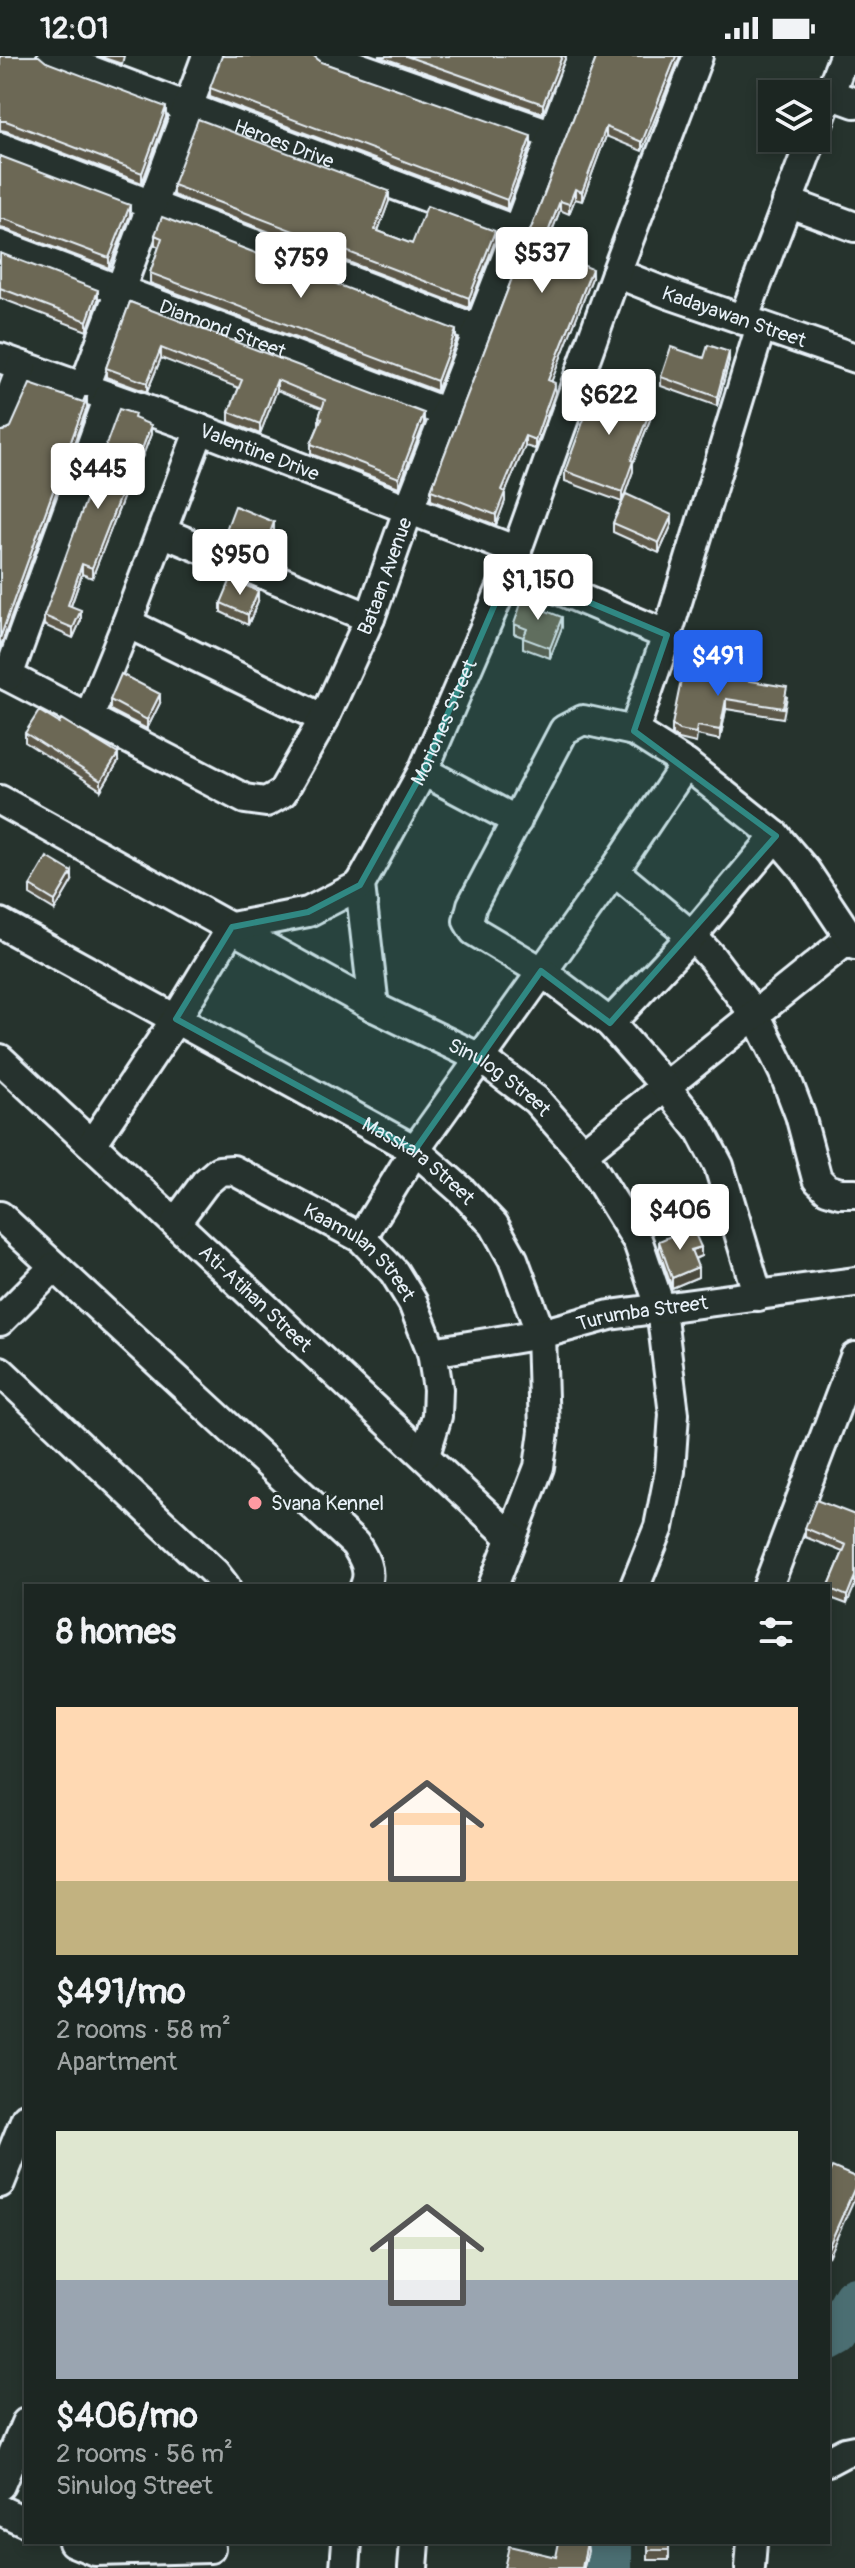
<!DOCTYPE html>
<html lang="en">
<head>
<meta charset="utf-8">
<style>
	body { margin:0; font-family:Pangolin,sans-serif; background:#29322f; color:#f1f3f6; height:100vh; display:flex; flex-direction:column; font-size:30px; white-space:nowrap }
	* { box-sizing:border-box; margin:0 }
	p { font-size:26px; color:#a0a5a5 }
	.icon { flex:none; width:44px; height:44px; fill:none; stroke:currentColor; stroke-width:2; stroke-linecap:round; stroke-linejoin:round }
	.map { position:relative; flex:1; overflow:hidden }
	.drawer { position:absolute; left:24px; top:1528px; width:806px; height:960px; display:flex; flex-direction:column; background:#1c2622; border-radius:0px; box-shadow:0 4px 12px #0003,0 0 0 2px #3a4340 }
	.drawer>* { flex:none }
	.tools { position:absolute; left:758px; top:24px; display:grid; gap:16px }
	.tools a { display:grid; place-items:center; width:72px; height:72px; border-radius:0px; background:#1c2622; box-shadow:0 4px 12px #0003,0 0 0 2px #3a4340; font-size:40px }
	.price { position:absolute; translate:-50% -68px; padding:0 18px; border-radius:8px; background:#fff; color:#222; font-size:26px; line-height:52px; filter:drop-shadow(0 2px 4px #0008) }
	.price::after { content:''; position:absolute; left:50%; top:48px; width:24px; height:18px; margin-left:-12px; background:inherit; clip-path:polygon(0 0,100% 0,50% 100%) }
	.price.selected { background:#2563eb; color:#fff }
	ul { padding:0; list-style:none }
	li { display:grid; align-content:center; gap:16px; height:424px; padding:0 32px }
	li span { display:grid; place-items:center; height:248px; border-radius:0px; color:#555 }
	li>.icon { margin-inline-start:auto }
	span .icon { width:144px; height:144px; fill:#fffc; stroke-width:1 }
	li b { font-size:34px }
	h2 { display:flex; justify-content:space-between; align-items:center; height:96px; padding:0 32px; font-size:34px }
	.status { display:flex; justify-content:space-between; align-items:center; height:56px; padding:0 40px; background:#1c2622; direction:ltr }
	.status svg { height:22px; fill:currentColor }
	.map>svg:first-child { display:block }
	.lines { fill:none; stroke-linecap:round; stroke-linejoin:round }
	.river { stroke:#4b6e72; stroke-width:46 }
	.minor-casing { stroke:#e8f1f8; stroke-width:34 }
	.minor { stroke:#26332d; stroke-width:28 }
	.wall { fill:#5d5949; stroke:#e8f1f8; stroke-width:2 }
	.shaded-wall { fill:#4c483c; stroke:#e8f1f8; stroke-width:2 }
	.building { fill:#6c6755; stroke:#e8f1f8; stroke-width:2 }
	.marked { fill:#308883; fill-opacity:0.2; stroke:#308883; stroke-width:6; stroke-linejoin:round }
	.poi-dot { fill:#ff9aa2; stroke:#26332d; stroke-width:3 }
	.labels { text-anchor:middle; stroke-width:6; stroke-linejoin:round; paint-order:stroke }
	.street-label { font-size:20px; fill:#e8f1f8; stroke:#26332d }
	.poi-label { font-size:20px; fill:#e8f1f8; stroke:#26332d; text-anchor:start }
</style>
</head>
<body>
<div class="status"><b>12:01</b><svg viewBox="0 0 49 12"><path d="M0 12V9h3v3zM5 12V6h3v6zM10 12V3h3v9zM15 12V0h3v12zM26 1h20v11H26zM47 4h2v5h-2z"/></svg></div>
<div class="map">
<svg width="855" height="2512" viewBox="0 0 855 2512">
	<rect width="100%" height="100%" fill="#26332d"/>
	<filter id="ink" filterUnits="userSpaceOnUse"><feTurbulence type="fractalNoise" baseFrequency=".0125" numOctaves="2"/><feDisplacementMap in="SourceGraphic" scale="16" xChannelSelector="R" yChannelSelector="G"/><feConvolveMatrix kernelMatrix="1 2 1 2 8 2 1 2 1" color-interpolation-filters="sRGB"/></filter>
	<g filter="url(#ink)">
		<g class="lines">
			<path class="river" d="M 828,2282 L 837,2277 L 855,2244
				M 609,2486 L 609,2512"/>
			<defs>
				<g id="minor">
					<path id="s1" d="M 52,0 L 517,175"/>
					<path d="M 327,0 L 553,79"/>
					<path d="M 830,38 L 855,47"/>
					<path d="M 816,73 L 844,0"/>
					<path d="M 0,91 L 479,274"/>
					<path d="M 787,146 L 855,171"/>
					<path id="s2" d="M 0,189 L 447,357"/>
					<path id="s3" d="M 616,217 L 669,238 L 855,302"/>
					<path d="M 743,264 L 812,82"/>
					<path id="s4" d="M 0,302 L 200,373 L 517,495"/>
					<path d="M 84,331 L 207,0"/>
					<path d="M 0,368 L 22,310"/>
					<path d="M 162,476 L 370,562"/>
					<path d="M 510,513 L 667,579"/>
					<path d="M 127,567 L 324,663"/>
					<path id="s5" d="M 0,616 L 245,743 L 266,746 L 282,737 L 324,663 L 370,562 L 408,455 L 517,175 L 582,0"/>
					<path d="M 8,620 L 109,341"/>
					<path d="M 89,661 L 127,567 L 200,373"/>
					<path d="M 634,675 L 667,579 L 761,270"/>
					<path d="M 423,715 L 517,765"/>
					<path id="s6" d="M 0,744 L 374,951 L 482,1003 L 536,1044 L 583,1097 L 638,1186 L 661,1253 L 674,1358 L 670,1415 L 659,1471 L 635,1530"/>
					<path d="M 614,815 L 692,880 L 712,902 L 756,960 L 784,1017 L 800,1059 L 817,1123 L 827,1133 L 840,1137 L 855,1137"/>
					<path id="s7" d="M 0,867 L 415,1094 L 462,1135 L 494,1169 L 513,1203 L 541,1278 L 544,1375 L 539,1411 L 493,1530"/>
					<path id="s8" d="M 374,951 L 360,829 L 423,715 L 510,513 L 616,217 L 698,0"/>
					<path d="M 610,967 L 692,880 L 776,780"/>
					<path id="s9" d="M 0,1003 L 512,1482"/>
					<path d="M 92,1088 L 176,963 L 232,871 L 308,856 L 360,829"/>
					<path d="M 583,1097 L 851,881"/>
					<path d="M 0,1160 L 355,1488 C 363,1500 372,1515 365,1530"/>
					<path id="s10" d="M 176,1166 L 205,1127 L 219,1115 L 233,1114 L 361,1182 L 394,1216 L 413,1247 L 432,1296 L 438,1333 L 437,1360 L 425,1399"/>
					<path d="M 361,1182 L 415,1094 L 614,815 L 686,708"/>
					<path d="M 758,1240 L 719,1110 L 700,1074 L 666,1031 L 610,967 L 541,915 L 474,875 L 468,865 L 472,849 L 564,674 L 583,664 L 634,675 L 686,708 L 776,780 L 805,814 L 855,889"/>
					<path d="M 0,1265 L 54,1211"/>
					<path id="s11" d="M 432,1296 L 541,1278 L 610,1259 L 855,1226"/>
					<path d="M 0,1315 L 215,1517 L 225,1530"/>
					<path d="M 768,1530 L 855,1301"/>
					<path d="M 0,2127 L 26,2062"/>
					<path d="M 828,2405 L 845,2396 L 855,2394"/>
					<path d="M 0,2429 L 26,2367"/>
					<path d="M 0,2454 L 26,2466"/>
					<path d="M 73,2486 L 95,2495 L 210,2492"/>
					<path d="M 345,2512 L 347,2486"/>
					<path d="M 413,2512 L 415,2486"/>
					<path d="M 750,2512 L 752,2486"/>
				</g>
			</defs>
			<use href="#minor" class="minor-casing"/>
			<use href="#minor" class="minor"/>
		</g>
		<path class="wall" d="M 0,0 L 39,2 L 46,6 L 166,61 L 142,127 L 6,75 L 0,74 Z
			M 98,0 L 124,0 L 122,8 Z
			M 378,0 L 566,0 L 543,57 Z
			M 597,0 L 680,0 L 642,95 L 606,80 L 582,145 L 575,143 L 569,158 L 560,154 L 545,193 L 592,222 L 551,326 L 555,337 L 535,393 L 525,390 L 505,437 L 505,445 L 496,469 L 431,444 L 431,434 Z
			M 315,2 L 321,6 L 531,89 L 507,153 L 210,41 L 210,32 Z
			M 0,100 L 130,159 L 109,212 L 5,173 L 0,172 Z
			M 173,129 L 389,145 L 378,175 L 412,188 L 495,185 L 469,252 L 173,139 Z
			M 155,179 L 456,284 L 437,335 L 150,227 L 150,217 L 159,191 L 155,189 Z
			M 0,197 L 98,244 L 87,275 L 0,242 Z
			M 130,246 L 424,367 L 399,431 L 311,398 L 311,388 L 319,369 L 319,361 L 322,352 L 277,334 L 260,378 L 229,366 L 229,356 L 239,332 L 161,302 L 147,336 L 106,321 L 106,312 Z
			M 729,305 L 717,350 L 661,330 L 661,321 Z
			M 653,356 L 633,407 L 633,415 L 623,444 L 672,468 L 659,497 L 613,476 L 613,467 L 622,446 L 565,425 L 565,415 Z
			M 135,363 L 151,378 L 142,402 L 139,401 L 92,522 L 82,518 L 71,550 L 81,564 L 73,582 L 44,569 L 44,560 Z
			M 226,474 L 274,475 L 265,500 L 226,484 Z
			M 258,545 L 248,569 L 221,556 L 221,547 Z
			M 549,556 L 562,571 L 550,602 L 523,592 L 523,581 L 514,578 L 514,568 Z
			M 720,620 L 787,641 L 783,662 L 726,653 L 720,684 L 697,679 L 696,687 L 679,683 L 672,679 L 672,669 Z
			M 110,644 L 160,647 L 147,673 L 110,654 Z
			M 25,677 L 118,706 L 101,734 L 25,686 Z
			M 72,825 L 55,854 L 30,839 L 30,830 Z
			M 659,1185 L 701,1200 L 695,1203 L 698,1221 L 672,1232 L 659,1194 Z
			M 855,1459 L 847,1548 L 828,1541 L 828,1532 L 843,1496 L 805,1481 L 805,1472 Z
			M 648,2486 L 669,2486 L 669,2504 L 648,2504 Z"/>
		<path class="shaded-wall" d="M 562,0 L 566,0 L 543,57 L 543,48 Z
			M 676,0 L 680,0 L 642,95 L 642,86 Z
			M 166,51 L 166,61 L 142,127 L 142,117 Z
			M 606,71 L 606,80 L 582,145 L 582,136 Z
			M 531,80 L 531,89 L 507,153 L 507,144 Z
			M 575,133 L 575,143 L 569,158 L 569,148 Z
			M 389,135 L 389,145 L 375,183 L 375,174 Z
			M 560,145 L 560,154 L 542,202 L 542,192 Z
			M 130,149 L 130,159 L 109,212 L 109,202 Z
			M 495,175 L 495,185 L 469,252 L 469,242 Z
			M 592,213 L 592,222 L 548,334 L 548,324 Z
			M 98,234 L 98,244 L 87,275 L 87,265 Z
			M 456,274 L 456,284 L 437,335 L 437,325 Z
			M 161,292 L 161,302 L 147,336 L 147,327 Z
			M 729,296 L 729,305 L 717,350 L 717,341 Z
			M 277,324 L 277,334 L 260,378 L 260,368 Z
			M 555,327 L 555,337 L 535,393 L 535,384 Z
			M 87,341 L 87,351 L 0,592 L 0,582 Z
			M 653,347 L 653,356 L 633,407 L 633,415 L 622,446 L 622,436 L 631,404 Z
			M 424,357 L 424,367 L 399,431 L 399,422 Z
			M 151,369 L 151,378 L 142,402 L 142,393 Z
			M 525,380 L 525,390 L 505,437 L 505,445 L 496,469 L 496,459 L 502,434 Z
			M 139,391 L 139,401 L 92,522 L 92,512 Z
			M 672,459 L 672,468 L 659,497 L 659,487 Z
			M 274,466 L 274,475 L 265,500 L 265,490 Z
			M 82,508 L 82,518 L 68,558 L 68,549 Z
			M 258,535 L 258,545 L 248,569 L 248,559 Z
			M 81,554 L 81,564 L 73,582 L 73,572 Z
			M 562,561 L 562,571 L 550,602 L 550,592 Z
			M 160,638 L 160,647 L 147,673 L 147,664 Z
			M 726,643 L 726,653 L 720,684 L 720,674 Z
			M 118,698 L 118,706 L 101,734 L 101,725 Z
			M 72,816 L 72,825 L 55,854 L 55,845 Z
			M 701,1191 L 701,1200 L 691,1204 L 691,1194 Z
			M 698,1211 L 698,1221 L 672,1232 L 672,1222 Z
			M 855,1520 L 855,1529 L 847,1548 L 847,1540 Z
			M 833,1557 L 833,1566 L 828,1577 L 828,1568 Z
			M 855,2131 L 855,2141 L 828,2201 L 828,2192 Z
			M 587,2486 L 588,2495 L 584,2512 L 582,2512 Z"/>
		<path class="building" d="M 0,0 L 39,0 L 46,6 L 166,51 L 142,117 L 6,65 L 0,65 Z
			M 222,0 L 314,0 L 321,6 L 531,80 L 507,144 L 210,32 Z
			M 406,0 L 562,0 L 543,48 Z
			M 597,0 L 676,0 L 642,86 L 606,71 L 582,136 L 575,133 L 569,148 L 560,145 L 542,192 L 592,213 L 548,324 L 555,327 L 535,384 L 525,380 L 502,434 L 505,436 L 496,459 L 431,434 Z
			M 198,63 L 389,135 L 375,174 L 412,188 L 427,150 L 495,175 L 469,242 L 173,129 Z
			M 0,100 L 130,149 L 109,202 L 5,163 L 0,163 Z
			M 162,161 L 456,274 L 437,325 L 150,217 L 162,182 L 155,179 Z
			M 0,197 L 98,234 L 87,265 L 0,232 Z
			M 130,246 L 424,357 L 399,422 L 311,388 L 322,362 L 319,361 L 325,344 L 277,324 L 260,368 L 229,356 L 242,324 L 161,292 L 147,327 L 106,312 Z
			M 708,289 L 729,296 L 717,341 L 661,321 L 671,291 L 704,302 Z
			M 598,325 L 653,347 L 631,404 L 633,405 L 622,436 L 565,415 Z
			M 30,328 L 83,346 L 85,341 L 87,341 L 0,582 L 0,375 L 3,375 L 11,371 Z
			M 119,353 L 135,358 L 134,362 L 151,369 L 142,393 L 139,391 L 92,512 L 82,508 L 68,549 L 81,554 L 73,572 L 44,560 Z
			M 626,438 L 672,459 L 659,487 L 613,467 Z
			M 235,450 L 274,466 L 265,490 L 226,474 Z
			M 231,523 L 258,535 L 248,559 L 221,547 Z
			M 524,539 L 549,548 L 546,555 L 562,561 L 550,592 L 523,582 L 527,573 L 514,568 Z
			M 684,610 L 720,618 L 720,620 L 787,631 L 783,652 L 726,643 L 720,674 L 697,670 L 696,677 L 679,674 L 672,669 Z
			M 121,618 L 160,638 L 147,664 L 110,644 Z
			M 39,655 L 59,667 L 61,663 L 118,698 L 101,725 L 25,677 Z
			M 47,801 L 72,816 L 55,845 L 30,830 Z
			M 692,1171 L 701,1191 L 691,1194 L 698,1211 L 672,1222 L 659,1185 Z
			M 816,1444 L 855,1459 L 855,1520 L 847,1540 L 828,1532 L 846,1489 L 805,1472 Z
			M 828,1555 L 833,1557 L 828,1568 Z
			M 832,2111 L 855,2121 L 855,2131 L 828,2192 L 828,2119 Z
			M 559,2486 L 587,2486 L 582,2512 L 504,2512 L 509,2490 L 556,2501 Z
			M 648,2486 L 669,2486 L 669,2494 L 648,2494 Z"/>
	</g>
	<path class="marked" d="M 510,513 L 667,579 L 634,675 L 776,780 L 610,967 L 541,915 L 415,1094 L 176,963 L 232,871 L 308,856 L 360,829 L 423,715 Z"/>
	<circle class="poi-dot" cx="255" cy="1447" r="8"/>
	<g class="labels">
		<g class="street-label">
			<text dy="7" stroke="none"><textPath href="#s1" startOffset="248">Heroes Drive</textPath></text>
			<text dy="7" stroke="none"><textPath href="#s3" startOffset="126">Kadayawan Street</textPath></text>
			<text dy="7" stroke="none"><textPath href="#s2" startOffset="238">Diamond Street</textPath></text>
			<text dy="7" stroke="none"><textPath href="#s4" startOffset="276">Valentine Drive</textPath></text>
			<text dy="7" stroke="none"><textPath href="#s5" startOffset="556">Bataan Avenue</textPath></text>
			<text dy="7" stroke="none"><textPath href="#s8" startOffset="306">Moriones Street</textPath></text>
			<text dy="7" stroke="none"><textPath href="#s6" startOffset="572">Sinulog Street</textPath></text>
			<text dy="7" stroke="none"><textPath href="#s7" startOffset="482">Masskara Street</textPath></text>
			<text dy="7" stroke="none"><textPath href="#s10" startOffset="234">Kaamulan Street</textPath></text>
			<text dy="7" stroke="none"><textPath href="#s9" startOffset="350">Ati-Atihan Street</textPath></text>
			<text dy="7" stroke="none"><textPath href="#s11" startOffset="214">Turumba Street</textPath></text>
		</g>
		<g class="poi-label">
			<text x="271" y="1454">Svana Kennel</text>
		</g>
	</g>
</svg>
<div class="tools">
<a><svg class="icon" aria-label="layers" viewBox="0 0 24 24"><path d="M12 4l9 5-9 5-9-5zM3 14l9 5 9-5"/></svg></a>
</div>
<b class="price" style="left:542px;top:239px">$537</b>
<b class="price" style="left:301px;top:244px">$759</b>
<b class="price" style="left:609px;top:381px">$622</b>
<b class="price" style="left:98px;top:455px">$445</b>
<b class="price" style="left:240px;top:541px">$950</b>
<b class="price" style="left:538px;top:566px">$1,150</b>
<b class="price selected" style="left:718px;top:642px">$491</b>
<b class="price" style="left:680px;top:1196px">$406</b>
<section class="drawer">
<h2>8 homes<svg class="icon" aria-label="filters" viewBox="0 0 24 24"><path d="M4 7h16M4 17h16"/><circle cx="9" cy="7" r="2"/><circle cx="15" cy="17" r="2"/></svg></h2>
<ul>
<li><span style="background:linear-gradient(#ffd9b3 70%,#c2b280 0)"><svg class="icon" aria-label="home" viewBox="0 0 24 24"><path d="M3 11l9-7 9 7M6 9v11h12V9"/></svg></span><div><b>$491/mo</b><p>2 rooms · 58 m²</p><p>Apartment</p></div></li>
<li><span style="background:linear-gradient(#dfe7d0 60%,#9aa5b1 0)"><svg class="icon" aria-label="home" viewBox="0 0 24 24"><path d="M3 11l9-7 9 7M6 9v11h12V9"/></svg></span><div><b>$406/mo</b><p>2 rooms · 56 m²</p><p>Sinulog Street</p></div></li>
</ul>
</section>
</div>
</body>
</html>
